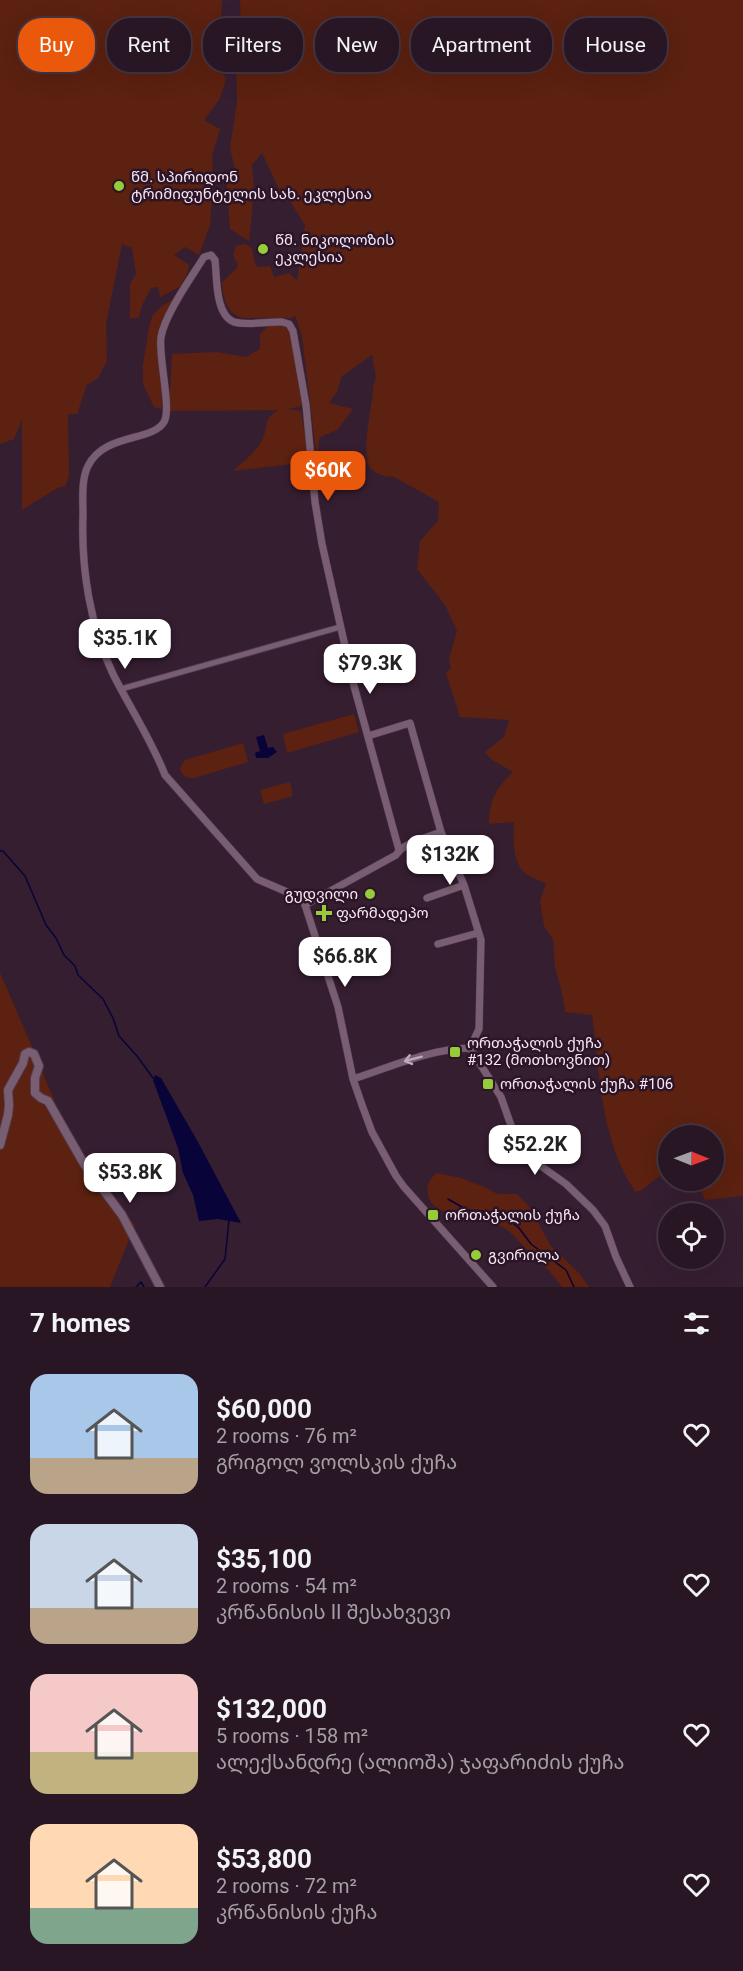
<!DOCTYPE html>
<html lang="en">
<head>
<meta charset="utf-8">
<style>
	body { margin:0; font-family:Roboto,"Noto Sans Georgian",sans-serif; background:#342332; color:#f1f3f6; height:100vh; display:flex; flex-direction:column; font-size:22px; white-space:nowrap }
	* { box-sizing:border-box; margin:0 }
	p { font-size:20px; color:#a59fa7 }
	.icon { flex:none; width:33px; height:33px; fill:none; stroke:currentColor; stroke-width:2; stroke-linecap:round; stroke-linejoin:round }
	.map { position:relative; height:1287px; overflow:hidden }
	.panel { display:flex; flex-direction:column; background:#281625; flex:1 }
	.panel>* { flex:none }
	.hud { position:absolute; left:18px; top:18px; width:708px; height:54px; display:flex; gap:12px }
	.needle { width:39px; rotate:91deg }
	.tools { position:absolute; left:658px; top:1125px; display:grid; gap:12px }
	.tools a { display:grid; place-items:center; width:66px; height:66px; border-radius:50%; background:#281625; box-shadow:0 6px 24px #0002,0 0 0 2px #443542; font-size:30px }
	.price { position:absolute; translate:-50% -51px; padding:0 14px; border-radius:12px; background:#fff; color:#222; font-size:20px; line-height:39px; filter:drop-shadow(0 2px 3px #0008) }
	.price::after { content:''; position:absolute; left:50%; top:36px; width:18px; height:14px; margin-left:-9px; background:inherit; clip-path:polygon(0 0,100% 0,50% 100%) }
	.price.selected { background:#ea580c; color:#fff }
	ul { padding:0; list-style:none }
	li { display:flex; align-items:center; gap:18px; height:150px; padding:0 30px }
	li span { display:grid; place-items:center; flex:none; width:168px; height:120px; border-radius:18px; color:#555 }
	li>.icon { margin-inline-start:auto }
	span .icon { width:72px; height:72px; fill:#fffc; stroke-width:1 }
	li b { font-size:26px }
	h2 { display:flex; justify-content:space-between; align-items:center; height:72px; padding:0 30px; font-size:26px }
	.pill { padding:0 21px; border-radius:24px; background:#281625; box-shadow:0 6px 24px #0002,0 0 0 2px #443542; font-size:21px; line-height:54px }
	.pill.selected { background:#ea580c; color:#fff }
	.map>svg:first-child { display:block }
	.green { fill:#5c2110 }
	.water { fill:#080338 }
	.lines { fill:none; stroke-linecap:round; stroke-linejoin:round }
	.stream { stroke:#080338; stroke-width:1.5 }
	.pedestrian-casing { stroke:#513d4d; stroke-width:7 }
	.minor-casing { stroke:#513d4d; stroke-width:8 }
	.tertiary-casing { stroke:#513d4d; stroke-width:10 }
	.pedestrian { stroke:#795d72; stroke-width:5 }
	.minor { stroke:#795d72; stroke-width:7 }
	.tertiary { stroke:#795d72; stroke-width:8 }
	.oneway { stroke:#bea9b9 }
	.poi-dot { fill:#96cc39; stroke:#2c1527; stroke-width:2 }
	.labels { text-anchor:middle; stroke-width:5; stroke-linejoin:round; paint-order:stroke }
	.poi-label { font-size:15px; fill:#f7e7f3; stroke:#2c1527; text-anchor:start }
</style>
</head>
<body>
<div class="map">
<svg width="743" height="1287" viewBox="0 0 743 1287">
	<rect width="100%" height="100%" fill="#361e31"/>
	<path class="green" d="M 0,0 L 222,0 L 221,20 L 208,37 L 217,53 L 213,63 L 221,67 L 226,80 L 219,100 L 204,120 L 220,129 L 212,156 L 213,184 L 210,225 L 199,255 L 185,247 L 174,255 L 189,265 C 188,273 184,279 181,286 L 160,297 L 158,287 L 151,288 L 142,305 L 139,318 L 130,318 L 130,284 L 136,274 L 132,248 L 122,244 L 106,324 L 107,361 L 98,378 L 87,385 L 77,414 L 68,414 L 69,476 L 65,487 L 59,487 L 22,510 L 22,420 L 14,439 L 0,444 Z
		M 240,0 L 743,0 L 743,1196 L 705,1200 L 696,1181 L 714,1180 L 714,1136 L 669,1136 L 669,1174 C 651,1176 651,1189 635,1192 C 631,1184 625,1176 622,1168 C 600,1121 599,1065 592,1015 L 565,1012 L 563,997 L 555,966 L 553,939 L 544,926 L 540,901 L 546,884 C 540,880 534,879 528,875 C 512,866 513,838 514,822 L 489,824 C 489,800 496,788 513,772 L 492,760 L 485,752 L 504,737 L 509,720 L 460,717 L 446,673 L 451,668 L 449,659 L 457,631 L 445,605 L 417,569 L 420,541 L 438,521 L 439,502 L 394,477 C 386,477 373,474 369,466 C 361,449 373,406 373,386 L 376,379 L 372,355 L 342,376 L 337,392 L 329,403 L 353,409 L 338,429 L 319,438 L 318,451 L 320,461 L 317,461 L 302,336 L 295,315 L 292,318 L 241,318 C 226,311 223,298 222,282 L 237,268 L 238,265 L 233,255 L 236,246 L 245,244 L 252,248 L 255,264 L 258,267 L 270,266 L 274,277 L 289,273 L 297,281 L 305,225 L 290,201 L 284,200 L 262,153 L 252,165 L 254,191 L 249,241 L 230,229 L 226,178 L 235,170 L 230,148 L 237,102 L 237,83 L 234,58 L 241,30 Z
		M 176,297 L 159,335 L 158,363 L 161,380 L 162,409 L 154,407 L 143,384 L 143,365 L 149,327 L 153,315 L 162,306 Z
		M 289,324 L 306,405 L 288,409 L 301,411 L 309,462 L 233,471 C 243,462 255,453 261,442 C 269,429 262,418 279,410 L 169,411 L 172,354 L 216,352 L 246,357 L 260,349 L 260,334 L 269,325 Z
		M 408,652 L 415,680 L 400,683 L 394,656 Z
		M 354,714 L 359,732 L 287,753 L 283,734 Z
		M 243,743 L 248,762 L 194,778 C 186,778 182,776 180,768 L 185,760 Z
		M 290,782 L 293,796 L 264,804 L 260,790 Z
		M 0,973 L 34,1051 L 43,1066 L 42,1071 L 68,1134 L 90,1170 L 135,1225 L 110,1287 L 0,1287 Z
		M 436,1173 L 461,1178 L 489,1189 L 497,1194 L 517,1194 L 528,1205 L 551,1246 L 579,1273 L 589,1287 L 562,1287 C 551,1271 541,1263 527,1250 C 520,1243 513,1233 504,1228 C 484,1215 432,1221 428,1194 C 426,1185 430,1180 436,1173 Z"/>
	<path class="water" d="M 264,735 L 268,748 L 273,747 L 277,752 L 268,758 L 256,758 L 255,753 L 260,751 L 256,737 Z
		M 155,1075 L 161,1078 L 198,1142 L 241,1223 L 218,1219 L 199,1221 L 193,1195 L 183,1173 L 178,1148 L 153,1080 Z"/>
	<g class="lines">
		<path class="stream" d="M 0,851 L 3,851 L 25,876 L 46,925 L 56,938 L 64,955 L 75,966 L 78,975 L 103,999 L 113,1018 L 119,1036 L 137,1056 L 153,1078
			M 448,1199 L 467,1210 L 483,1211 L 505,1217 L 519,1228 L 531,1244 L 566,1270 L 574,1287
			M 136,1287 L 141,1282 L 144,1287
			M 205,1287 L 225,1259 L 229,1220"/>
		<defs>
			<path id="pedestrian" d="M 121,689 L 340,627"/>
			<path id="minor" d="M 368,736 L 410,723 L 441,832 L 464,885 L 481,940 L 479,1029 L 470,1048
				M 399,850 L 354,686 L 322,544 L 315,502 L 306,405 L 293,331 L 289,324 L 282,322 C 267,321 249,326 234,322 C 215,315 217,277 215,260 L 211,255 L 204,257 C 191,278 165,314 161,337 C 158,357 172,409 164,422 C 152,442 104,433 88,466 C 81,480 83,500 83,515 C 81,568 90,626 113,674 C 130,708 151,739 165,775 L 257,879 L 294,895 L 301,899 L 305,905 L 338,1007 L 353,1079 L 362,1105 L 372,1132 L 396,1176 L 404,1187 L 493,1287
				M 427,898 L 464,885
				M 305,905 L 396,855 C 404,842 427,838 441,832
				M 438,944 L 478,933
				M 470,1048 L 501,1097 L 520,1151 L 566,1184 L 593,1210 L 605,1226 L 616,1257 L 630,1287
				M 353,1079 C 391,1067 429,1049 470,1048"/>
			<path id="tertiary" d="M 0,1145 L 8,1115 L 9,1105 L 8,1090 L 23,1063 L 25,1054 L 29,1052 L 34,1054 L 39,1066 L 35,1078 L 35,1093 L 41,1098 L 48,1101 L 84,1164 L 122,1215 L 160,1287"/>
		</defs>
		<use href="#pedestrian" class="pedestrian-casing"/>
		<use href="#minor" class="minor-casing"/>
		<use href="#tertiary" class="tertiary-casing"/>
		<use href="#pedestrian" class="pedestrian"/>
		<use href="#minor" class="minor"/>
		<use href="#tertiary" class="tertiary"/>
	</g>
	<defs><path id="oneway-shaft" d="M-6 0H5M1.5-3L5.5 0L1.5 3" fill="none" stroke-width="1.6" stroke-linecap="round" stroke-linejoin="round" transform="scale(1.5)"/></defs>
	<use class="oneway" href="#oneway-shaft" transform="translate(413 1059) rotate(165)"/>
	<g class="poi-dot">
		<circle cx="119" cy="186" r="6"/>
		<circle cx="263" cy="249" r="6"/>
		<circle cx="370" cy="894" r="6"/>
		<path d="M321 904h6v6h6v6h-6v6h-6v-6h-6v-6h6z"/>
		<rect x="449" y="1046" width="12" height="12" rx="3"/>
		<rect x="482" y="1078" width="12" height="12" rx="3"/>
		<rect x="427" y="1209" width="12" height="12" rx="3"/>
		<circle cx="476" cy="1255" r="6"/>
	</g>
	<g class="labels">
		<g class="poi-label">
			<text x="131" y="182">წმ. სპირიდონ<tspan x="131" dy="17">ტრიმიფუნტელის სახ. ეკლესია</tspan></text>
			<text x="275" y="245">წმ. ნიკოლოზის<tspan x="275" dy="17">ეკლესია</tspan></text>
			<text x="358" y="899" text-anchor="end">გუდვილი</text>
			<text x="336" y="918">ფარმადეპო</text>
			<text x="467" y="1048">ორთაჭალის ქუჩა<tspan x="467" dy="17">#132 (მოთხოვნით)</tspan></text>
			<text x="500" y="1089">ორთაჭალის ქუჩა #106</text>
			<text x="445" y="1220">ორთაჭალის ქუჩა</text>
			<text x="488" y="1260">გვირილა</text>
		</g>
	</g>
</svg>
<div class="tools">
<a><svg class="needle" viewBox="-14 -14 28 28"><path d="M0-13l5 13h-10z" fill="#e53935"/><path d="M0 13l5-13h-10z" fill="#a59fa7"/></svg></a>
<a><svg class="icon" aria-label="locate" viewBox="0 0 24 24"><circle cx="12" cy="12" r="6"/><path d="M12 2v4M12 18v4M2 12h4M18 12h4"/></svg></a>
</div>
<b class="price selected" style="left:328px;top:502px">$60K</b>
<b class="price" style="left:125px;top:670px">$35.1K</b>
<b class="price" style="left:370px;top:695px">$79.3K</b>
<b class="price" style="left:450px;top:886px">$132K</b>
<b class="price" style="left:345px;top:988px">$66.8K</b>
<b class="price" style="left:535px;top:1176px">$52.2K</b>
<b class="price" style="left:130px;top:1204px">$53.8K</b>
<div class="hud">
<a class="pill selected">Buy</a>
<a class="pill">Rent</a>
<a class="pill">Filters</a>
<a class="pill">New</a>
<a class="pill">Apartment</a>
<a class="pill">House</a>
</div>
</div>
<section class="panel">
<h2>7 homes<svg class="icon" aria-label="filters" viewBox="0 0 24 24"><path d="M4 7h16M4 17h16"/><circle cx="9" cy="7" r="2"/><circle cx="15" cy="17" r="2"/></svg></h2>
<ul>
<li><span style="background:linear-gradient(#a9c7e8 70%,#b9a48a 0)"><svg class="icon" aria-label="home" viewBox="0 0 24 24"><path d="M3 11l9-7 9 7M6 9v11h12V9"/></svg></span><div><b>$60,000</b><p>2 rooms · 76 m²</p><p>გრიგოლ ვოლსკის ქუჩა</p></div><svg class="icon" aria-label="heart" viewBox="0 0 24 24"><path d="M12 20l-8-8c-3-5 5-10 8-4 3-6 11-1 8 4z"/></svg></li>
<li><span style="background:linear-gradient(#c9d6e8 70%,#b9a48a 0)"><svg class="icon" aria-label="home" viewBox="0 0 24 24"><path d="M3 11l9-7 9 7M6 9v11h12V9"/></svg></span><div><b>$35,100</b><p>2 rooms · 54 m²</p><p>კრწანისის II შესახვევი</p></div><svg class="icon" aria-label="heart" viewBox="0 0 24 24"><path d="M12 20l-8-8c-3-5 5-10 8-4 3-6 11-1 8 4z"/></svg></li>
<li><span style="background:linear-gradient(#f6c9c9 65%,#c2b280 0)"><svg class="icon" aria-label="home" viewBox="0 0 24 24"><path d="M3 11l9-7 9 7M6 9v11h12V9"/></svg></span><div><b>$132,000</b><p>5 rooms · 158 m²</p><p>ალექსანდრე (ალიოშა) ჯაფარიძის ქუჩა</p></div><svg class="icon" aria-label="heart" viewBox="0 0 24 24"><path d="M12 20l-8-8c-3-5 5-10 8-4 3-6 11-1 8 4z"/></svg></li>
<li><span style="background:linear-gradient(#ffd9b3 70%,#7fa58c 0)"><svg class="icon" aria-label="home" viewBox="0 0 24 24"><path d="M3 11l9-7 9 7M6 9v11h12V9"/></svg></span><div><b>$53,800</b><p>2 rooms · 72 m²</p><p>კრწანისის ქუჩა</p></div><svg class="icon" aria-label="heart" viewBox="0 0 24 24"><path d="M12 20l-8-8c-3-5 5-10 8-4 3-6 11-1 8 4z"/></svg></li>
</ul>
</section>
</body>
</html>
